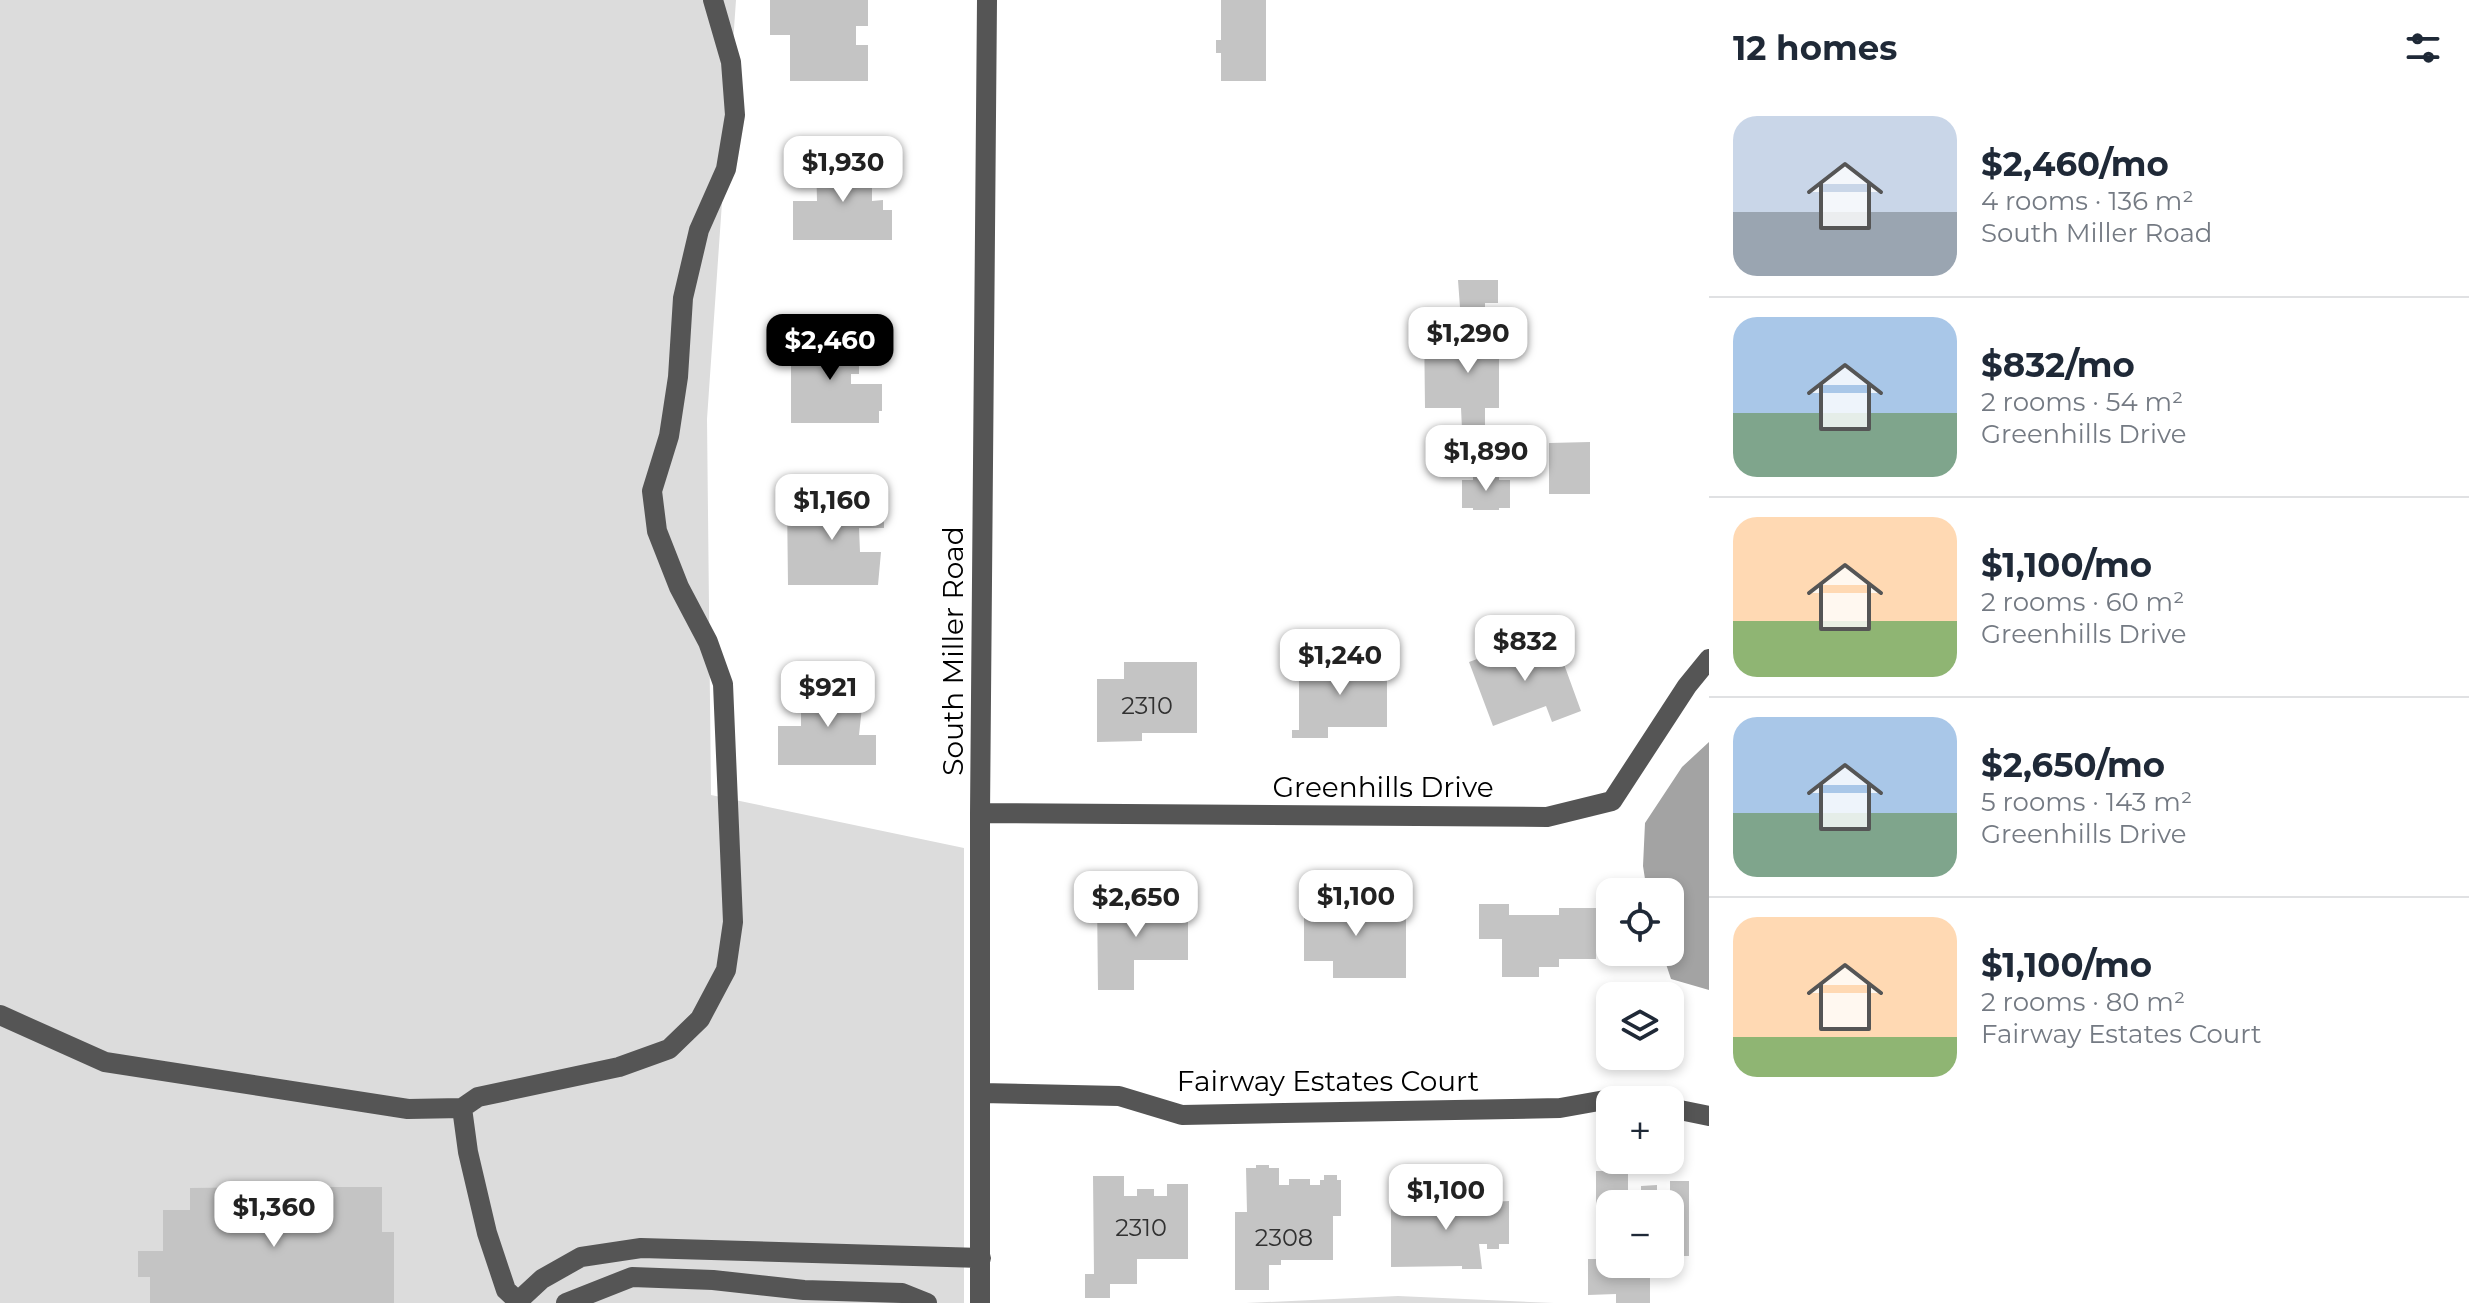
<!DOCTYPE html>
<html lang="en">
<head>
<meta charset="utf-8">
<style>
	body { margin:0; font-family:Montserrat,sans-serif; background:#f2f2f3; color:#1f2937; height:100vh; display:flex; flex-direction:column; font-size:30px; white-space:nowrap }
	* { box-sizing:border-box; margin:0 }
	p { font-size:26px; color:#747a83 }
	.icon { flex:none; width:44px; height:44px; fill:none; stroke:currentColor; stroke-width:2; stroke-linecap:round; stroke-linejoin:round }
	.map { position:relative; flex:1; overflow:hidden }
	.drawer { display:flex; flex-direction:column; background:#fff; width:760px }
	.drawer>* { flex:none }
	.controls { position:absolute; left:1596px; top:878px; display:grid; gap:16px }
	.controls a { display:grid; place-items:center; width:88px; height:88px; border-radius:16px; background:#fff; box-shadow:0 4px 12px #0003; font-size:40px }
	.price { position:absolute; translate:-50% -68px; padding:0 18px; border-radius:16px; background:#fff; color:#222; font-size:26px; line-height:52px; filter:drop-shadow(0 2px 4px #0008) }
	.price::after { content:''; position:absolute; left:50%; top:48px; width:24px; height:18px; margin-left:-12px; background:inherit; clip-path:polygon(0 0,100% 0,50% 100%) }
	.price.current { background:#000; color:#fff }
	ul { padding:0; list-style:none }
	li { display:flex; align-items:center; gap:24px; height:200px; padding:0 24px }
	li+li { border-top:2px solid #e0e1e3 }
	li span { display:grid; place-items:center; flex:none; width:224px; height:160px; border-radius:24px; color:#555 }
	li>.icon { margin-inline-start:auto }
	span .icon { width:96px; height:96px; fill:#fffc; stroke-width:1 }
	li b { font-size:34px }
	h2 { display:flex; justify-content:space-between; align-items:center; height:96px; padding:0 24px; font-size:34px }
	main { display:flex; flex:1; min-height:0 }
	.map>svg:first-child { display:block }
	.green { fill:#dcdcdc }
	.water { fill:#a3a3a3 }
	.building { fill:#c4c4c4 }
	.lines { fill:none; stroke-linecap:round; stroke-linejoin:round }
	.minor { stroke:#555; stroke-width:20 }
	.labels { text-anchor:middle; stroke-width:6; stroke-linejoin:round; paint-order:stroke }
	.number-label { font-size:24px; fill:#313131 }
	.street-label { font-size:28px; fill:#000; stroke:#fff }
</style>
</head>
<body>
<main>
<div class="map">
<svg width="1709" height="1303" viewBox="0 0 1709 1303">
	<rect width="100%" height="100%" fill="#fff"/>
	<path class="green" d="M 0,0 L 736,0 L 707,419 L 711,795 L 964,848 L 964,1303 L 0,1303 Z
		M 1398,1296 L 1554,1303 L 1246,1303 Z"/>
	<path class="water" d="M 1709,742 L 1709,990 L 1671,979 L 1662,952 L 1670,952 L 1670,892 L 1647,892 L 1643,866 L 1645,823 L 1682,767 Z"/>
	<path class="building" d="M 770,0 L 868,0 L 868,26 L 856,26 L 856,45 L 868,45 L 868,81 L 790,81 L 790,35 L 770,35 Z
		M 1221,0 L 1266,0 L 1266,81 L 1221,81 L 1221,53 L 1216,53 L 1216,40 L 1221,40 Z
		M 816,158 L 880,158 L 880,178 L 872,178 L 872,201 L 883,200 L 883,210 L 892,210 L 892,240 L 793,240 L 793,201 L 817,201 Z
		M 1458,280 L 1498,280 L 1498,303 L 1485,303 L 1485,321 L 1499,321 L 1499,408 L 1485,408 L 1485,429 L 1512,429 L 1512,464 L 1450,464 L 1450,429 L 1462,429 L 1461,408 L 1425,408 L 1424,321 L 1461,321 Z
		M 791,333 L 851,333 L 851,347 L 856,347 L 856,363 L 859,363 L 859,374 L 851,374 L 851,384 L 882,384 L 882,411 L 879,411 L 879,423 L 791,423 Z
		M 1590,442 L 1590,494 L 1549,494 L 1549,443 Z
		M 1473,476 L 1499,476 L 1499,480 L 1510,480 L 1510,508 L 1499,508 L 1499,510 L 1473,510 L 1473,508 L 1462,508 L 1462,480 L 1473,480 Z
		M 787,500 L 884,500 L 884,528 L 859,528 L 860,552 L 881,552 L 878,585 L 788,585 Z
		M 1529,640 L 1534,642 L 1538,651 L 1557,645 L 1581,711 L 1552,722 L 1546,706 L 1493,726 L 1469,662 Z
		M 1307,659 L 1367,659 L 1367,674 L 1387,673 L 1387,727 L 1328,727 L 1328,738 L 1292,738 L 1292,730 L 1299,730 L 1299,676 L 1307,676 Z
		M 1124,662 L 1197,662 L 1197,733 L 1142,733 L 1142,741 L 1097,742 L 1097,679 L 1124,679 Z
		M 801,684 L 866,684 L 866,707 L 862,707 L 859,735 L 876,735 L 876,765 L 778,765 L 778,726 L 801,726 Z
		M 1097,898 L 1133,898 L 1133,908 L 1188,908 L 1188,960 L 1134,960 L 1134,990 L 1098,990 Z
		M 1304,898 L 1349,898 L 1349,907 L 1406,907 L 1406,978 L 1333,978 L 1333,961 L 1304,961 Z
		M 1479,904 L 1509,904 L 1509,915 L 1559,915 L 1559,908 L 1596,908 L 1596,959 L 1559,959 L 1559,967 L 1539,967 L 1539,977 L 1502,977 L 1502,939 L 1479,939 Z
		M 1256,1165 L 1269,1165 L 1269,1168 L 1279,1168 L 1279,1185 L 1289,1185 L 1289,1179 L 1310,1179 L 1310,1185 L 1320,1185 L 1320,1180 L 1324,1180 L 1324,1175 L 1337,1175 L 1337,1180 L 1341,1180 L 1341,1216 L 1333,1216 L 1333,1260 L 1281,1260 L 1281,1265 L 1269,1265 L 1269,1290 L 1235,1290 L 1235,1212 L 1247,1212 L 1246,1168 L 1256,1168 Z
		M 1596,1171 L 1628,1171 L 1628,1192 L 1641,1192 L 1641,1186 L 1657,1185 L 1657,1192 L 1670,1192 L 1670,1181 L 1689,1181 L 1689,1256 L 1670,1256 L 1670,1204 L 1610,1204 L 1610,1264 L 1650,1264 L 1650,1303 L 1616,1303 L 1616,1294 L 1588,1295 L 1588,1259 L 1596,1259 Z
		M 1093,1176 L 1124,1176 L 1124,1196 L 1137,1196 L 1137,1189 L 1154,1189 L 1154,1196 L 1167,1196 L 1167,1184 L 1188,1184 L 1188,1259 L 1137,1259 L 1137,1284 L 1110,1284 L 1110,1298 L 1085,1298 L 1085,1274 L 1094,1274 Z
		M 269,1187 L 269,1210 L 303,1210 L 303,1187 L 382,1187 L 382,1232 L 394,1232 L 394,1303 L 150,1303 L 150,1277 L 138,1277 L 138,1251 L 163,1251 L 163,1210 L 190,1210 L 190,1188 Z
		M 1428,1198 L 1456,1200 L 1456,1204 L 1509,1201 L 1509,1244 L 1499,1244 L 1499,1249 L 1487,1249 L 1487,1244 L 1479,1244 L 1482,1269 L 1462,1269 L 1462,1266 L 1391,1267 L 1391,1202 Z"/>
	<g class="lines">
		<path class="minor" d="M 980,813 L 1547,817 L 1612,801 L 1687,686 L 1709,659
			M 0,1015 L 105,1062 L 408,1109 L 462,1108
			M 981,1093 L 1119,1096 L 1182,1115 L 1560,1108 L 1616,1098 L 1629,1100
			M 1670,1108 L 1709,1116
			M 516,1303 L 542,1279 L 581,1257 L 641,1248 L 981,1258
			M 520,1303 L 506,1290 L 487,1233 L 468,1152 L 462,1108 L 478,1097 L 619,1067 L 669,1049 L 700,1019 L 726,970 L 733,922 L 723,684 L 708,642 L 679,587 L 657,531 L 652,491 L 669,436 L 678,377 L 683,298 L 699,230 L 726,169 L 735,115 L 731,62 L 713,0
			M 566,1303 L 632,1277 L 713,1280 L 804,1290 L 902,1293 L 927,1303
			M 980,1303 L 980,813 L 987,0"/>
	</g>
	<g class="labels">
		<g class="number-label">
			<text x="1147" y="714">2310</text>
			<text x="1141" y="1236">2310</text>
			<text x="1284" y="1246">2308</text>
		</g>
		<g class="street-label">
			<text transform="translate(953 651) rotate(-90)" y="10">South Miller Road</text>
			<text x="1383" y="797">Greenhills Drive</text>
			<text x="1328" y="1091">Fairway Estates Court</text>
		</g>
	</g>
</svg>
<div class="controls">
<a><svg class="icon" aria-label="locate" viewBox="0 0 24 24"><circle cx="12" cy="12" r="6"/><path d="M12 2v4M12 18v4M2 12h4M18 12h4"/></svg></a>
<a><svg class="icon" aria-label="layers" viewBox="0 0 24 24"><path d="M12 4l9 5-9 5-9-5zM3 14l9 5 9-5"/></svg></a>
<a>+</a>
<a>−</a>
</div>
<b class="price" style="left:843px;top:204px">$1,930</b>
<b class="price" style="left:1468px;top:375px">$1,290</b>
<b class="price current" style="left:830px;top:382px">$2,460</b>
<b class="price" style="left:1486px;top:493px">$1,890</b>
<b class="price" style="left:832px;top:542px">$1,160</b>
<b class="price" style="left:1525px;top:683px">$832</b>
<b class="price" style="left:1340px;top:697px">$1,240</b>
<b class="price" style="left:828px;top:729px">$921</b>
<b class="price" style="left:1356px;top:938px">$1,100</b>
<b class="price" style="left:1136px;top:939px">$2,650</b>
<b class="price" style="left:1446px;top:1232px">$1,100</b>
<b class="price" style="left:274px;top:1249px">$1,360</b>
</div>
<section class="drawer">
<h2>12 homes<svg class="icon" aria-label="filters" viewBox="0 0 24 24"><path d="M4 7h16M4 17h16"/><circle cx="9" cy="7" r="2"/><circle cx="15" cy="17" r="2"/></svg></h2>
<ul>
<li><span style="background:linear-gradient(#c9d6e8 60%,#9aa5b1 0)"><svg class="icon" aria-label="home" viewBox="0 0 24 24"><path d="M3 11l9-7 9 7M6 9v11h12V9"/></svg></span><div><b>$2,460/mo</b><p>4 rooms · 136 m²</p><p>South Miller Road</p></div></li>
<li><span style="background:linear-gradient(#a9c7e8 60%,#7fa58c 0)"><svg class="icon" aria-label="home" viewBox="0 0 24 24"><path d="M3 11l9-7 9 7M6 9v11h12V9"/></svg></span><div><b>$832/mo</b><p>2 rooms · 54 m²</p><p>Greenhills Drive</p></div></li>
<li><span style="background:linear-gradient(#ffd9b3 65%,#8fb573 0)"><svg class="icon" aria-label="home" viewBox="0 0 24 24"><path d="M3 11l9-7 9 7M6 9v11h12V9"/></svg></span><div><b>$1,100/mo</b><p>2 rooms · 60 m²</p><p>Greenhills Drive</p></div></li>
<li><span style="background:linear-gradient(#a9c7e8 60%,#7fa58c 0)"><svg class="icon" aria-label="home" viewBox="0 0 24 24"><path d="M3 11l9-7 9 7M6 9v11h12V9"/></svg></span><div><b>$2,650/mo</b><p>5 rooms · 143 m²</p><p>Greenhills Drive</p></div></li>
<li><span style="background:linear-gradient(#ffd9b3 75%,#8fb573 0)"><svg class="icon" aria-label="home" viewBox="0 0 24 24"><path d="M3 11l9-7 9 7M6 9v11h12V9"/></svg></span><div><b>$1,100/mo</b><p>2 rooms · 80 m²</p><p>Fairway Estates Court</p></div></li>
</ul>
</section>
</main>
</body>
</html>
